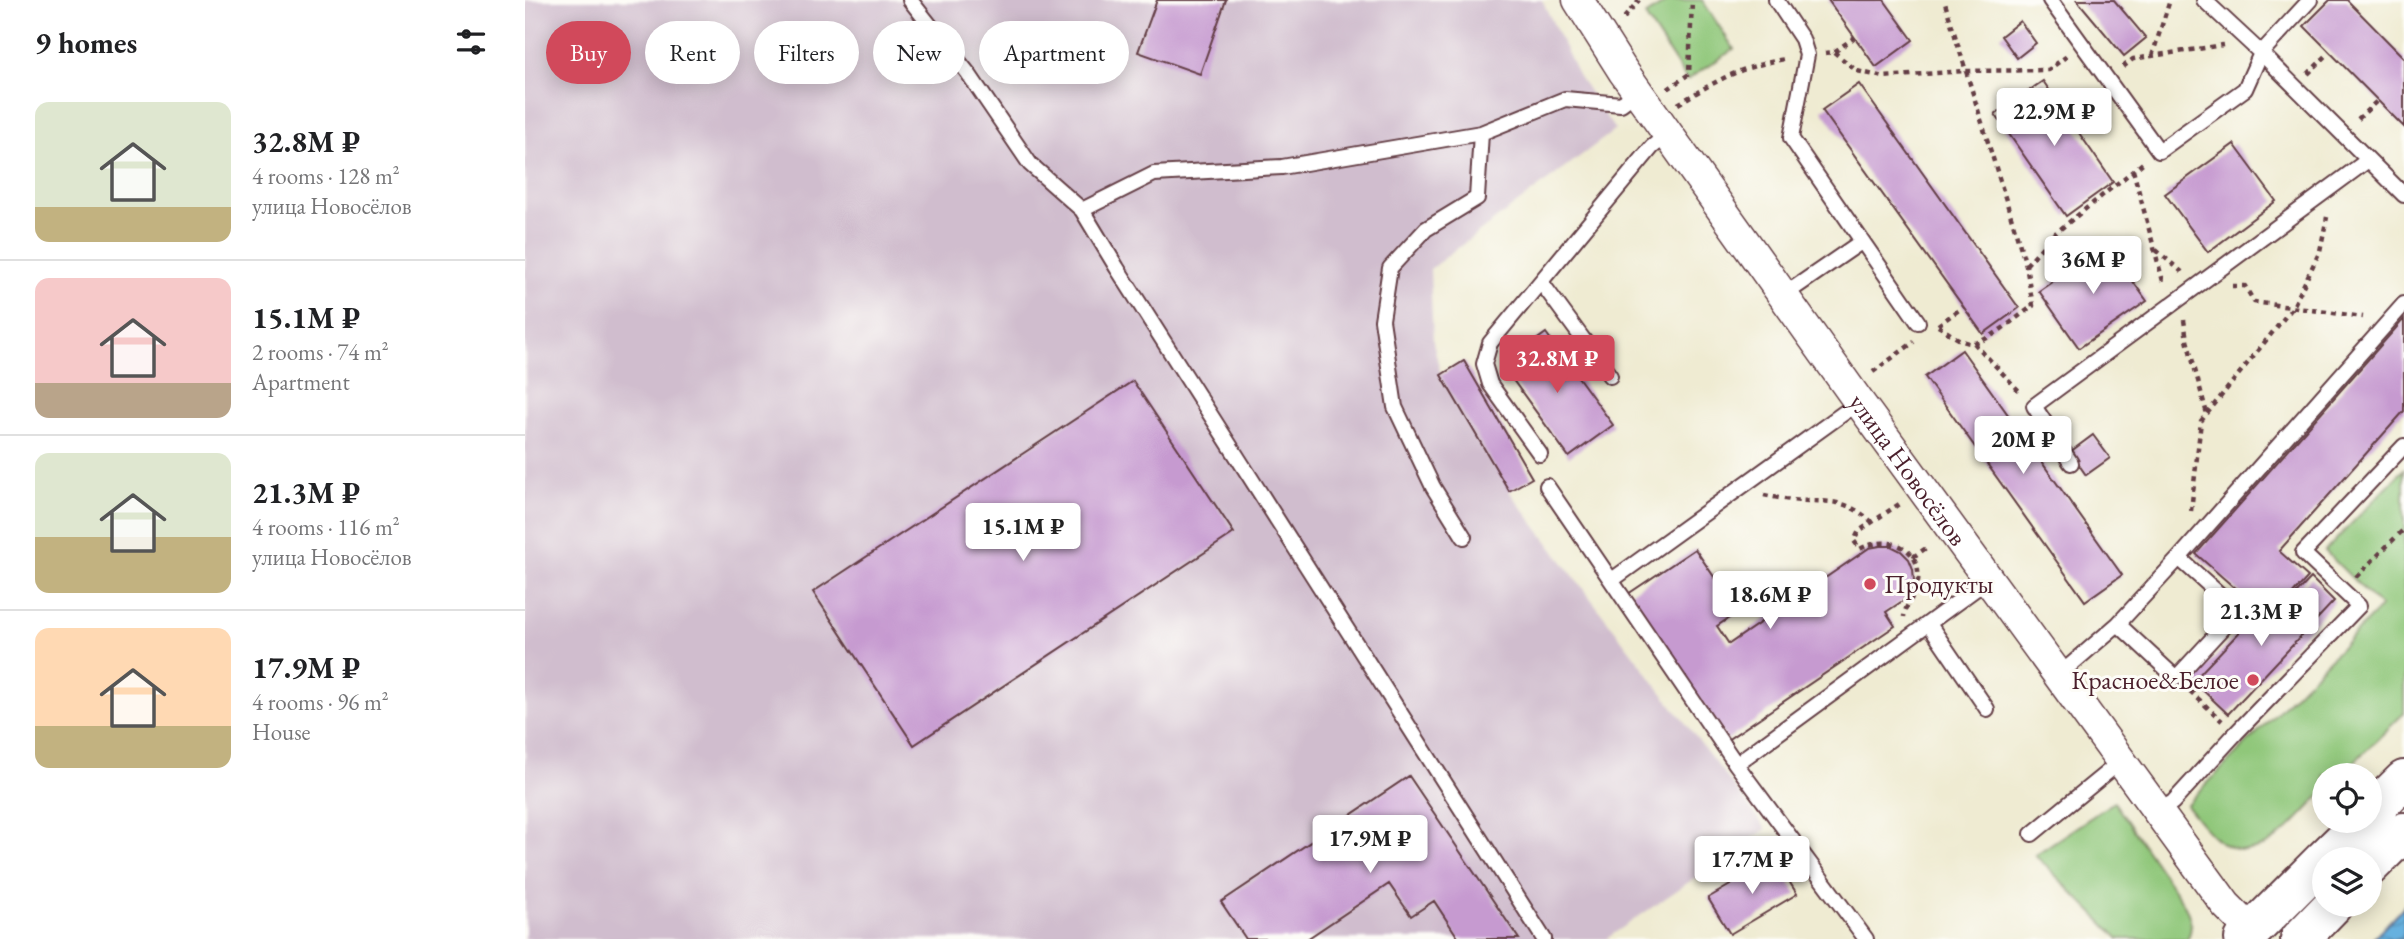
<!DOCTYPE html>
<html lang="en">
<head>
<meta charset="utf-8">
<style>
	body { margin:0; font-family:"EB Garamond",serif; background:#f2f2f2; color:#202124; height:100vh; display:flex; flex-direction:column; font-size:26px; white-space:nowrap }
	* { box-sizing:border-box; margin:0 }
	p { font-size:23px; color:#757577 }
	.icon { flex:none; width:38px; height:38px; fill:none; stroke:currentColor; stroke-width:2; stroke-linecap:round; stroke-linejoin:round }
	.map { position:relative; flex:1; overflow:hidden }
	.drawer { display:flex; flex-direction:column; background:#fff; width:525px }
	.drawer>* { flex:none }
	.hud { position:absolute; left:21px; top:21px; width:665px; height:63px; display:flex; gap:14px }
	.tools { position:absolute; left:1787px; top:763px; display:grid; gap:14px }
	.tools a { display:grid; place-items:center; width:70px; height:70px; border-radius:50%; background:#fff; box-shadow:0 4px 18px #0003; font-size:35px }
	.price { position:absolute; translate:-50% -60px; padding:0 16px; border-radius:7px; background:#fff; color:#222; font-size:23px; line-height:46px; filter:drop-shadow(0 2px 4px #0008) }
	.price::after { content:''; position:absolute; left:50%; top:42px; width:21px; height:16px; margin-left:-10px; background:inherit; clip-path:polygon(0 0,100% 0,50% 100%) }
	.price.current { background:#d1495b; color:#fff }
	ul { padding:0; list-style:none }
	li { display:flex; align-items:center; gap:21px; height:175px; padding:0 35px }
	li+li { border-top:2px solid #e0e0e0 }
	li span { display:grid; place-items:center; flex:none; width:196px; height:140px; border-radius:14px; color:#555 }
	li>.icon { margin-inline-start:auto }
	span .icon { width:84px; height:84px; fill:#fffc; stroke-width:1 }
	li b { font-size:30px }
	h2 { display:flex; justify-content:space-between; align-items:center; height:84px; padding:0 35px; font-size:30px }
	.pill { padding:0 24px; border-radius:32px; background:#fff; box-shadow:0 4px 18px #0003; font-size:24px; line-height:63px }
	.pill.current { background:#d1495b; color:#fff }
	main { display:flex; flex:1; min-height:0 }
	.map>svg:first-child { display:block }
	.industrial { fill:#d0bdce }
	.green { fill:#90c77a; stroke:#6d7352; stroke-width:2 }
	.water { fill:url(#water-waves); stroke:#586885; stroke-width:2 }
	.building { fill:#c69ad0 }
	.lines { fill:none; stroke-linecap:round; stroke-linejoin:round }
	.service-casing { stroke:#633e44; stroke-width:18 }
	.minor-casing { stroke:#633e44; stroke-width:33 }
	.primary-casing { stroke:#633e44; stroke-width:42 }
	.path { stroke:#633e44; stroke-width:4.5; stroke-dasharray:5 5; stroke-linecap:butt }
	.service { stroke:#fff; stroke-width:14 }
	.minor { stroke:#fff; stroke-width:30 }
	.primary { stroke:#fff; stroke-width:38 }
	.poi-dot { fill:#d1495b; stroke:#fdfcf7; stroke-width:2.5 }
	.labels { text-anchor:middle; stroke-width:6; stroke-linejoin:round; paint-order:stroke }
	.street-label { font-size:26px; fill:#4a1f2b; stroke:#fdfcf7 }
	.poi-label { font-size:26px; fill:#4a1f2b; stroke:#fdfcf7; text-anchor:start }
</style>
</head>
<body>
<main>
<section class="drawer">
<h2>9 homes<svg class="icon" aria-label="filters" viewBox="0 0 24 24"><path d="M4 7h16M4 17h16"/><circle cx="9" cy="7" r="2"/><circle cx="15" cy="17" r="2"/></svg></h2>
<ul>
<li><span style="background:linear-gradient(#dfe7d0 75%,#c2b280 0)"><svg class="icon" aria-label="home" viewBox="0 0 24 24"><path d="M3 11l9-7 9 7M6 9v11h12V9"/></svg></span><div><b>32.8M ₽</b><p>4 rooms · 128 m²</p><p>улица Новосёлов</p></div></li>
<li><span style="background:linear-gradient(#f6c9c9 75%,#b9a48a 0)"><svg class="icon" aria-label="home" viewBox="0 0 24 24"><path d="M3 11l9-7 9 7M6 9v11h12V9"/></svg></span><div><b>15.1M ₽</b><p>2 rooms · 74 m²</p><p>Apartment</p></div></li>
<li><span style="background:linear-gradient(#dfe7d0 60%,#c2b280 0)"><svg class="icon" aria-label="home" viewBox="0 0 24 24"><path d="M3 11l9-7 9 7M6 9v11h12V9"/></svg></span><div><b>21.3M ₽</b><p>4 rooms · 116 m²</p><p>улица Новосёлов</p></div></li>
<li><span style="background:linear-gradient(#ffd9b3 70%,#c2b280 0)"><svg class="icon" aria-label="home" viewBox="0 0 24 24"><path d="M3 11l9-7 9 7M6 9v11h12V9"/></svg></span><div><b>17.9M ₽</b><p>4 rooms · 96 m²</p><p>House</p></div></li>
</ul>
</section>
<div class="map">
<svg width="1879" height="939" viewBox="0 0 1879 939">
	<defs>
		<pattern id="water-waves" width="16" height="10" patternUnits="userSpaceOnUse" patternTransform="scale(1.75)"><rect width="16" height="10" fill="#66b1df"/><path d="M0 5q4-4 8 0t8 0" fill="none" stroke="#568fb5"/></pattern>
	</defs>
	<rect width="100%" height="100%" fill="#fdfcf7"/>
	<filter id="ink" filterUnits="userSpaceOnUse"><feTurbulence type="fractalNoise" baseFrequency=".0143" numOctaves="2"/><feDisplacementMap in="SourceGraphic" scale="14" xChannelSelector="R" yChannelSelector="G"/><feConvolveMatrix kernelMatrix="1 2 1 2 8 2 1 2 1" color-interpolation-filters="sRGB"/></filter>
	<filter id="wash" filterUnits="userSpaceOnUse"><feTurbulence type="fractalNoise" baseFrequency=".00686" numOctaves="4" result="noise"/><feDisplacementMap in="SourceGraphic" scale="28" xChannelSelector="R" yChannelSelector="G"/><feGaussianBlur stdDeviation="1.57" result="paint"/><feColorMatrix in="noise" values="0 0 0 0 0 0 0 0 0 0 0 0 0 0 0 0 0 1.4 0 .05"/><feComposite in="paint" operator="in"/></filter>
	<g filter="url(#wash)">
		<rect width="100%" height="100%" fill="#efebd2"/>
		<path class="industrial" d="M 0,0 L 1017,0 L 1053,75 L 1090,130 L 905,269 L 908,342 L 916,375 L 984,491 L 1241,829 L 1081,939 L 0,939 Z"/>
		<path class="green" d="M 1144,0 L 1177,0 L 1209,49 L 1162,80 L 1120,16 Z
			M 1879,469 L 1879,713 L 1816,775 L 1799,775 L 1799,792 C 1771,819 1736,872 1694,841 C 1681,832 1671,817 1661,805 L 1856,607 L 1800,551 Z
			M 1589,802 L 1660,906 C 1665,917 1669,928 1662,939 L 1594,939 L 1510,855 Z"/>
		<path class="water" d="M 1879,906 L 1879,939 L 1847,939 Z"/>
		<g id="blocks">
			<path class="building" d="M 632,0 L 701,0 L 675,74 L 613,52 Z
				M 1303,0 L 1359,0 L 1388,40 L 1351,67 Z
				M 1552,0 L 1589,0 L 1621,38 L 1599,56 Z
				M 1805,0 L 1822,0 L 1879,58 L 1879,127 L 1779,26 Z
				M 1495,21 L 1511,43 L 1492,58 L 1476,36 Z
				M 1518,81 L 1588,182 L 1541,216 L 1470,114 Z
				M 1334,84 L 1494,308 L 1458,334 L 1297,110 Z
				M 1709,144 L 1751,201 L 1683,252 L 1640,194 Z
				M 1581,244 L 1622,301 L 1554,348 L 1514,291 Z
				M 1879,319 L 1879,411 L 1754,551 L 1783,577 L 1745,619 L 1671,554 Z
				M 1021,333 L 1088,425 L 1044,457 L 977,365 Z
				M 1437,350 L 1597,575 L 1560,601 L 1400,377 Z
				M 939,361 L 1007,478 L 984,491 L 916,375 Z
				M 608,381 L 709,533 L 389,745 L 288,592 Z
				M 1568,435 L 1585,458 L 1561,475 L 1545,452 Z
				M 1355,546 L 1366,546 L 1376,551 L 1384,559 L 1388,569 L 1389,581 L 1386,591 L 1379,600 L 1361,612 L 1370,626 L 1202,740 L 1103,594 L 1170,549 L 1213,612 L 1192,626 L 1204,644 L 1344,548 Z
				M 1786,578 L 1809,601 L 1703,714 L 1668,681 L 1724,622 L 1735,632 Z
				M 884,776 L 994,939 L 934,939 L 909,901 L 886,916 L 864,884 L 782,939 L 721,939 L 696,902 Z
				M 1250,859 L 1272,894 L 1205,934 L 1183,898 Z"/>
		</g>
	</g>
	<g filter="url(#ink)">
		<use href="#blocks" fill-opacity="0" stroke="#633e44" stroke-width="2"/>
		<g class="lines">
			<defs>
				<path id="service" d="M 385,0 L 443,73 L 505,164 L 557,210 L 629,174 L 757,167 L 956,133
					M 1251,0 L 1277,39 L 1282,55 L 1266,138 L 1393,322
					M 1525,0 L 1634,151 L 1720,89 L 1736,53 L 1879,195
					M 1679,0 L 1736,53 L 1785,0
					M 557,210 L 592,268 L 1019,939
					M 1016,282 L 1085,376
					M 1259,295 L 1336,242
					M 1015,454 L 965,384 L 959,364 L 965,343 L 1127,147 L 1143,134
					M 1546,463 L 1509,406 L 1843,160
					M 1022,486 L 1211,764 L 1341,939
					M 939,537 L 908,487 L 870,407 L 857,320 L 865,268 L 901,229 L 952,198 L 956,133 L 1040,99 L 1096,104 L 1112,92
					M 1087,580 L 1334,402
					M 1404,624 L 1462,709
					M 1593,624 L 1651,678 L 1713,611 L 1654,558
					M 1534,675 L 1593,624 L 1654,558 L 1879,304
					M 1211,764 L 1464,579
					M 1633,813 L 1648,802 L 1711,733 L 1834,606 L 1778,553 L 1879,446
					M 1507,834 L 1596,761"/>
				<g id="minor">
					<path id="s1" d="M 1053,0 L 1098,71 L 1334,402 L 1701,905 L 1727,931"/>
				</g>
				<path id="primary" d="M 1844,814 L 1879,780
					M 1799,859 L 1838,821
					M 1844,867 L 1879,832
					M 1719,939 L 1799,859
					M 1775,939 L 1808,905"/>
			</defs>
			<use href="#service" class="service-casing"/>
			<use href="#minor" class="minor-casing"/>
			<use href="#primary" class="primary-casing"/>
			<path class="path" d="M 1099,18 L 1114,0
				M 1309,52 L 1332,71 L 1358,77 L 1439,71 L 1523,70 L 1542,56
				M 1300,53 L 1309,52 L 1330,37
				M 1627,56 L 1645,0
				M 1598,67 L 1608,59 L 1698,45
				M 1783,74 L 1805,52
				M 1143,89 L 1164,74 L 1167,0
				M 1153,104 C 1192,80 1215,67 1260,59
				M 1833,119 L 1853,100
				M 1608,170 L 1639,285
				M 1631,250 L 1657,272
				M 1501,265 L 1528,235 L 1619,162
				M 1707,286 L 1720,286 L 1729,302 L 1838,317
				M 1659,320 L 1662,340 L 1682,414
				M 1413,325 L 1438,307
				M 1413,326 C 1422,331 1435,343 1447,343 C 1463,343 1494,315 1508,306 L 1501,265 L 1419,0
				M 1449,343 L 1496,393
				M 1348,372 L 1389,342
				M 1239,495 C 1248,497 1258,499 1267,500 C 1302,503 1318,496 1347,522
				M 1374,504 L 1334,531 L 1329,541 L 1335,549 C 1362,534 1397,546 1393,581 C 1392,595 1380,603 1379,617
				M 1666,511 L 1676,421 L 1768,307 L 1795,251 L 1802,217
				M 1388,557 L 1404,546
				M 1831,577 L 1879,529
				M 1665,691 L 1697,721"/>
			<use href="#service" class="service"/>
			<use href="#minor" class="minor"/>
			<use href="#primary" class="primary"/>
		</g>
	</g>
	<g class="poi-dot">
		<circle cx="1345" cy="584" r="7"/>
		<circle cx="1728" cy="680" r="7"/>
	</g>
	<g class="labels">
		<g class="street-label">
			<text dy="9" stroke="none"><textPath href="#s1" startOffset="574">улица Новосёлов</textPath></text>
		</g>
		<g class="poi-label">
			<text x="1359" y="593">Продукты</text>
			<text x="1714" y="689" text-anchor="end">Красное&amp;Белое</text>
		</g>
	</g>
</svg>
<div class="tools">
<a><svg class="icon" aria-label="locate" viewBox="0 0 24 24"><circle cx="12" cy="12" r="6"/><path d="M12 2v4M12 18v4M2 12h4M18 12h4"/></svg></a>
<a><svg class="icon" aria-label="layers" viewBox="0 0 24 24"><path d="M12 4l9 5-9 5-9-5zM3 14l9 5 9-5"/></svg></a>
</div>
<b class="price" style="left:1529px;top:148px">22.9M ₽</b>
<b class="price" style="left:1568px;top:296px">36M ₽</b>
<b class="price current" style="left:1032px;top:395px">32.8M ₽</b>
<b class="price" style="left:1498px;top:476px">20M ₽</b>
<b class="price" style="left:498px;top:563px">15.1M ₽</b>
<b class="price" style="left:1245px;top:631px">18.6M ₽</b>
<b class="price" style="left:1736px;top:648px">21.3M ₽</b>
<b class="price" style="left:845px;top:875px">17.9M ₽</b>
<b class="price" style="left:1227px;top:896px">17.7M ₽</b>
<div class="hud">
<a class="pill current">Buy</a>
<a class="pill">Rent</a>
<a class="pill">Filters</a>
<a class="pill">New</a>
<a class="pill">Apartment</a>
</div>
</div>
</main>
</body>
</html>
